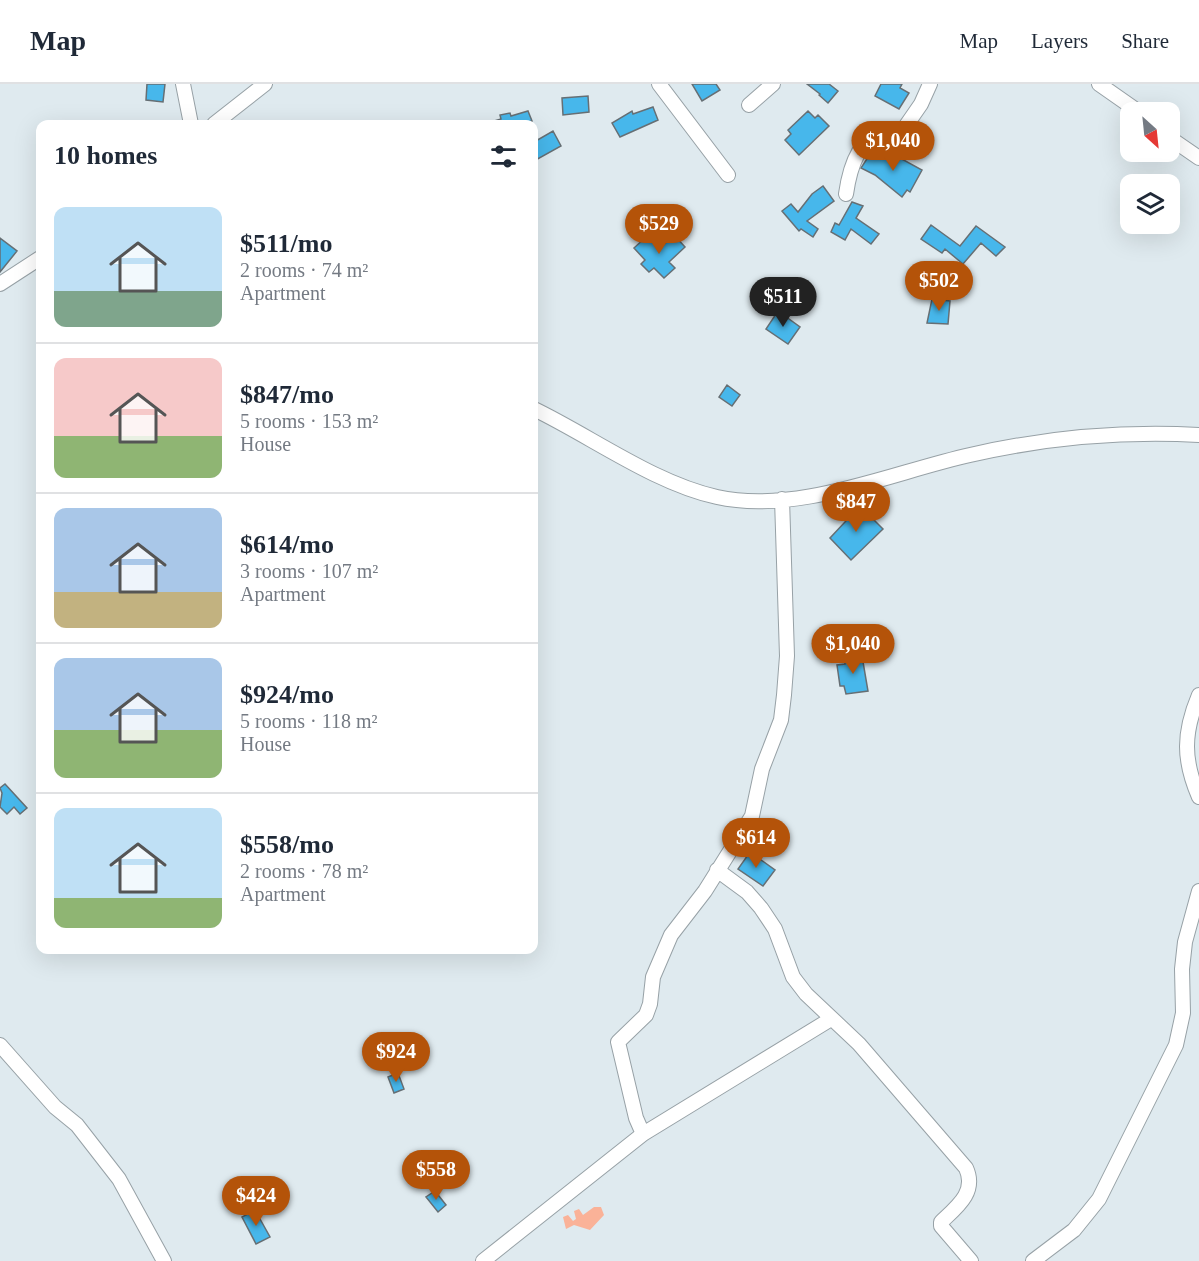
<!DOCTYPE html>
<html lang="en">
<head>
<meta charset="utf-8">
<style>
	body { margin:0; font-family:Georgia,serif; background:#f2f2f3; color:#1f2937; height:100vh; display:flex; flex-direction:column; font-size:22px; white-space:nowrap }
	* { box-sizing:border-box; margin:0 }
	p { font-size:20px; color:#747a83 }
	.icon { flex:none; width:33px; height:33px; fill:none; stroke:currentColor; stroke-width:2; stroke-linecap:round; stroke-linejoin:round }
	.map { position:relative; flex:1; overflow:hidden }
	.drawer { position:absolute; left:36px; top:36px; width:502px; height:834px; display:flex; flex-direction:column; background:#fff; border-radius:12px; box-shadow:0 6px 24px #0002 }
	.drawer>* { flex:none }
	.needle { width:39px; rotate:153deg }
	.controls { position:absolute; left:1120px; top:18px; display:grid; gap:12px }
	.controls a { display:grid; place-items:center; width:60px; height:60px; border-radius:12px; background:#fff; box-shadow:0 6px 24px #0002; font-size:30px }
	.price { position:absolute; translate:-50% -51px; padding:0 14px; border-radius:21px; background:#b45309; color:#fff; font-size:20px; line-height:39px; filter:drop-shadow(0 2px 3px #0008) }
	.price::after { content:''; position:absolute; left:50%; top:36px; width:18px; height:14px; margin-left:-9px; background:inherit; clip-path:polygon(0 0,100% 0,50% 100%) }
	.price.selected { background:#222; color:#fff }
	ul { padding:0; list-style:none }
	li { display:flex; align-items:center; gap:18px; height:150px; padding:0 18px }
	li+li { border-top:2px solid #e0e1e3 }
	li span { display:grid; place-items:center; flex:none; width:168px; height:120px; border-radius:12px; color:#555 }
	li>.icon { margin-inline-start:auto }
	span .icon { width:72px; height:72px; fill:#fffc; stroke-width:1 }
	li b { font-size:26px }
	h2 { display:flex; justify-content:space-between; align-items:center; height:72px; padding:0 18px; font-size:26px }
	header { display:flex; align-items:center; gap:36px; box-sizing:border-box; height:84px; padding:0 30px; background:#fff; border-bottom:2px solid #e0e1e3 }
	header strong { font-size:28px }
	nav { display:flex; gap:33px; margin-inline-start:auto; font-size:21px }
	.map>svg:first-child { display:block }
	.green { fill:#fab298 }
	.building { fill:#47b7eb; stroke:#666f74; stroke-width:1.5 }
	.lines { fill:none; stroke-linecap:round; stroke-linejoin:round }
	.street-casing { stroke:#97a1a6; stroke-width:16 }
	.street { stroke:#fff; stroke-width:14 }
</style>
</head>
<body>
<header>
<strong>Map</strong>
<nav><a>Map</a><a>Layers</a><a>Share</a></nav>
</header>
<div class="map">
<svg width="1199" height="1177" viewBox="0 0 1199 1177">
	<rect width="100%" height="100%" fill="#dfeaef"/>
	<path class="green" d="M 594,1123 L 601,1123 L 604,1131 L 590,1146 L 574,1141 L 566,1145 L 563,1133 L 568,1131 L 573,1137 L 576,1135 L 574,1127 L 579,1125 L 583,1131 Z"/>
	<path class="building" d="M 147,0 L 165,0 L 163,18 L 146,16 Z
		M 692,0 L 716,0 L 720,6 L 702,17 Z
		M 807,0 L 829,0 L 838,7 L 828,19 L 819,11 L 820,10 Z
		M 881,0 L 902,0 L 900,4 L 909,9 L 899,25 L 875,12 Z
		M 588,12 L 589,28 L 563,31 L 562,14 Z
		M 653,23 L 658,36 L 620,53 L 612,39 L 632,27 L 633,30 Z
		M 528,27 L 532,37 L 519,40 L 492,40 L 491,38 L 501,35 L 500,31 L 510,29 L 511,32 Z
		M 808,27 L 815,34 L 818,31 L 829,42 L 799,71 L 785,56 L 791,50 L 788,46 Z
		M 553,47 L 561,62 L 534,77 L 534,58 Z
		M 874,64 L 896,80 L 900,74 L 922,86 L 910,108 L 907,106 L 902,113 L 875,91 L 861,84 Z
		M 823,102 L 834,117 L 807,137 L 818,145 L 813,153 L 801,145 L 799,147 L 782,127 L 791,120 L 798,128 L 812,110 Z
		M 852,118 L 863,122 L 856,134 L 879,150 L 871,160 L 851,145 L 845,156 L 831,148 L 835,139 L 839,141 Z
		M 931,141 L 960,162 L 976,142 L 1005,163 L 996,172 L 981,159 L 963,180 L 945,165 L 942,169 L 921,155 Z
		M 674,151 L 685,163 L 669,178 L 675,184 L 664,194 L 654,184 L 649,188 L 641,180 L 645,176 L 634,164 L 647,152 L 659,165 Z
		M 0,154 L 17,167 L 0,188 Z
		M 932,215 L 950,217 L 948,240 L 927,239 Z
		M 778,227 L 800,243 L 788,260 L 766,245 Z
		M 727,301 L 740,311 L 732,322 L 719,313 Z
		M 860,422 L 883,445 L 851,476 L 830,454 Z
		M 862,572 L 868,607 L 846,610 L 844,602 L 840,602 L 837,581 L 845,580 L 844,574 Z
		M 5,700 L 27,724 L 20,730 L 14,723 L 7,730 L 0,723 L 2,709 L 0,704 Z
		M 750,768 L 775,786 L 763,802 L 738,785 Z
		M 398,989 L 404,1005 L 394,1009 L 388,993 Z
		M 435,1107 L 446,1121 L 438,1128 L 426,1113 Z
		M 255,1126 L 270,1153 L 256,1160 L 242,1133 Z"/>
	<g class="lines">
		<defs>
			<path id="street" d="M 183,0 L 191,40
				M 659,0 L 728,91
				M 1099,0 L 1139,28
				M 749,21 L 773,0
				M 214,40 L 265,0
				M 1170,54 L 1199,74
				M 846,110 C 849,89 857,57 880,50 C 887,48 895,47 903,46 L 921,20 L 930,0
				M 0,200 L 40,174
				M 534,325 C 592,353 654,399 717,413 C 797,431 893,388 970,371 C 1044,354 1123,347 1199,351
				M 1199,611 C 1183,649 1183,676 1199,713
				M 717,786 L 747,808 L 761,824 L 775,845 L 793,893 L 806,910 L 859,960 L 966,1084 C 977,1108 957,1123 941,1138 L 941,1142 L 971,1177
				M 0,961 L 55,1023 L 77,1041 L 119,1095 L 164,1177
				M 643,1050 L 636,1034 L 618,958 L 646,931 L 650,920 L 653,893 L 671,851 L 705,807 L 752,732 L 762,685 L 781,636 L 784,611 L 787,572 L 782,415
				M 483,1177 L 643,1050 L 831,935
				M 1033,1177 L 1074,1146 L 1099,1115 L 1176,961 L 1183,929 L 1182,885 L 1185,858 L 1199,807"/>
		</defs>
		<use href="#street" class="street-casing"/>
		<use href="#street" class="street"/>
	</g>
</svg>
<div class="controls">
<a><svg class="needle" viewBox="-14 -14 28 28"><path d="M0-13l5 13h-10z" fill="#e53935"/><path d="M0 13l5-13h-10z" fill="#747a83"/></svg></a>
<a><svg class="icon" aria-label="layers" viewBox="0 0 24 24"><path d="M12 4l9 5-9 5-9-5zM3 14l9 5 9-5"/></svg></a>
</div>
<b class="price" style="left:893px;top:88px">$1,040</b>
<b class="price" style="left:659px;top:171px">$529</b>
<b class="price" style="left:939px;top:228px">$502</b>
<b class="price selected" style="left:783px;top:244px">$511</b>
<b class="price" style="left:856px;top:449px">$847</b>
<b class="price" style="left:853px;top:591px">$1,040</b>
<b class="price" style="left:756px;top:785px">$614</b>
<b class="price" style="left:396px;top:999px">$924</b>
<b class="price" style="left:436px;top:1117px">$558</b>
<b class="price" style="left:256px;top:1143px">$424</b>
<section class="drawer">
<h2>10 homes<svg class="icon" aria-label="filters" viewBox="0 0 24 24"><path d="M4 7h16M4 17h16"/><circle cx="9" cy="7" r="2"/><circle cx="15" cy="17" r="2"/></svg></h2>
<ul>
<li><span style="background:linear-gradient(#bfe0f5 70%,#7fa58c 0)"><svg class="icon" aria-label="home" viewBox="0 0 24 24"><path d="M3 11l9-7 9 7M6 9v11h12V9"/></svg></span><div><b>$511/mo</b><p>2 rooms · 74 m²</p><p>Apartment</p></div></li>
<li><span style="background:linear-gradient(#f6c9c9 65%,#8fb573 0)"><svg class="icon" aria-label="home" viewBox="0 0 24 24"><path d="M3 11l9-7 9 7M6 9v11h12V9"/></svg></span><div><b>$847/mo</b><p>5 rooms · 153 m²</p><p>House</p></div></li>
<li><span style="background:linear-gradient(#a9c7e8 70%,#c2b280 0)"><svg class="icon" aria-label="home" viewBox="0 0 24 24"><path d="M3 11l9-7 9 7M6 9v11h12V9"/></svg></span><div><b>$614/mo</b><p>3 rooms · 107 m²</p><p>Apartment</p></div></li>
<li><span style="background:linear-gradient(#a9c7e8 60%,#8fb573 0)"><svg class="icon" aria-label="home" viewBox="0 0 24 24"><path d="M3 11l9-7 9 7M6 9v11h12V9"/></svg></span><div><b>$924/mo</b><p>5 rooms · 118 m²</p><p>House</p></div></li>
<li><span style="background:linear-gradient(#bfe0f5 75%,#8fb573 0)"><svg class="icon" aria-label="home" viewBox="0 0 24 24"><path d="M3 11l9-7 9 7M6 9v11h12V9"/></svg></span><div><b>$558/mo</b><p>2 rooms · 78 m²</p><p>Apartment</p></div></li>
</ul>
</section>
</div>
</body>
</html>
